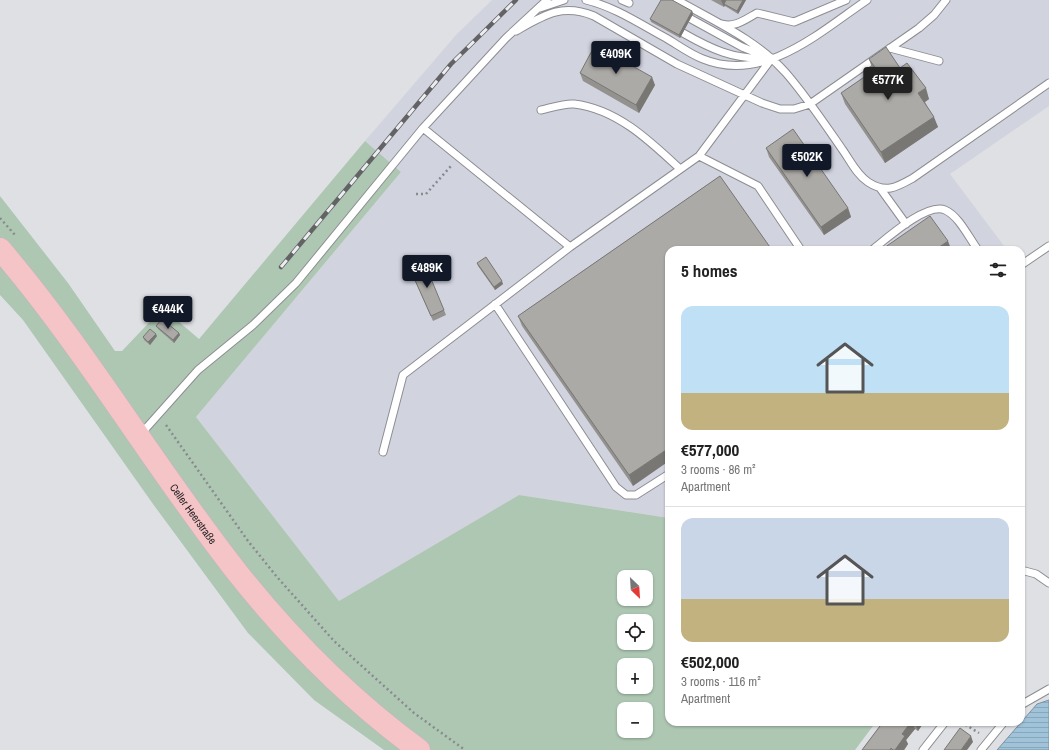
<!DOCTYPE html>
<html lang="en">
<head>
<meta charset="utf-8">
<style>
	body { margin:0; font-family:"Archivo Narrow",sans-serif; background:#f2f2f2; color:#222; height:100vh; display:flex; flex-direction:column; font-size:15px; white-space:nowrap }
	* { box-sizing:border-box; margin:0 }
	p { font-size:13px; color:#767676 }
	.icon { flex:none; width:22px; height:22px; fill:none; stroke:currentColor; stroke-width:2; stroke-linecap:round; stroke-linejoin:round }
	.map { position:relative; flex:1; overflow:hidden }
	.side { position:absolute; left:665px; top:246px; width:360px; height:480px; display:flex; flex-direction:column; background:#fff; border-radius:12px; box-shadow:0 1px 3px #0004 }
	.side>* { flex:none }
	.needle { width:26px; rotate:155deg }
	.tools { position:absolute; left:617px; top:570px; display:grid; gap:8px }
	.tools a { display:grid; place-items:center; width:36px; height:36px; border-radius:8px; background:#fff; box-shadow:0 1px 3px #0004; font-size:20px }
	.price { position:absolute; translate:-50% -34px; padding:0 9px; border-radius:4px; background:#111827; color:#fff; font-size:13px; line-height:26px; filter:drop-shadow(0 1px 2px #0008) }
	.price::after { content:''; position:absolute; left:50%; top:24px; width:12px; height:9px; margin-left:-6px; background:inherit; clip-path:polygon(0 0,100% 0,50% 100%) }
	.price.current { background:#222; color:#fff }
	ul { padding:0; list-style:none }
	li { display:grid; align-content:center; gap:8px; height:212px; padding:0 16px }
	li+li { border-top:1px solid #e0e0e0 }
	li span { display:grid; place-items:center; height:124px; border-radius:12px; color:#555 }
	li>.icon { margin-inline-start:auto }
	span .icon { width:72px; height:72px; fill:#fffc; stroke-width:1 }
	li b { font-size:17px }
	h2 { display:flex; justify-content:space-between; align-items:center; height:48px; padding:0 16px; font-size:17px }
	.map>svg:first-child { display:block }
	.built { fill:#d1d3df }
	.green { fill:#aec7b3; fill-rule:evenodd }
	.water { fill:url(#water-rules); stroke:#7992a2 }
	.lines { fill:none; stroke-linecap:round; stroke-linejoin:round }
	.service-casing { stroke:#8d8e92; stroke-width:9 }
	.primary-casing { stroke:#bcbcbc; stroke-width:24 }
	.path { stroke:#898a8d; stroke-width:2.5; stroke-dasharray:2 3; stroke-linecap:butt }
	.service { stroke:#fff; stroke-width:7 }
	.primary { stroke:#f5c4c6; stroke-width:22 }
	.rail-casing { stroke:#636366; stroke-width:4.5 }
	.rail { stroke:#ecedf1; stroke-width:3; stroke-dasharray:9; stroke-linecap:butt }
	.wall { fill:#94928f }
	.shaded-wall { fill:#787774 }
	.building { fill:#acaaa6; stroke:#787774 }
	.labels { text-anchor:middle; stroke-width:4; stroke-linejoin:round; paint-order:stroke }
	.street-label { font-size:11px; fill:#1f1f21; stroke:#ecedf1 }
</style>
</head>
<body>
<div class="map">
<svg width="1049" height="750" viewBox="0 0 1049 750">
	<defs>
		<pattern id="water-rules" width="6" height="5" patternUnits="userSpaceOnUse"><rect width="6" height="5" fill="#a0c3d9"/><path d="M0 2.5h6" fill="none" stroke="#89a7ba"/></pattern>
	</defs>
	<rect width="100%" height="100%" fill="#dfe0e4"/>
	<path class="built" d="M 492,0 L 1049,0 L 1049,106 L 950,174 L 1007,250 L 669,250 L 669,518 L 519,495 L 339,601 L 196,417 L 401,172 L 365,141 L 456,35 Z"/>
	<path class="green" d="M 365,141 L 401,172 L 196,417 L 339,601 L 519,495 L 669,518 L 669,722 L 876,722 L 855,750 L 384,750 L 314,700 L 248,633 L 153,504 L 23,320 L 0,295 L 0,196 L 68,283 L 115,351 L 122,351 L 160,311 L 164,309 L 199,339 ZM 624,577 L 646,577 L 646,599 L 624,599 ZM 624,621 L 646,621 L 646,643 L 624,643 ZM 624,665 L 646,665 L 646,687 L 624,687 ZM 624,709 L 646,709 L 646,731 L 624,731 Z"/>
	<path class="water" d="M 1049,700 L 1049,750 L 997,750 L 1037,704 Z"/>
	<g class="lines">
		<defs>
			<path id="service" d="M 586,0 C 615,7 640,24 666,38 C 678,45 690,54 703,59 C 764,84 820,32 867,0
				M 622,0 L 629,3
				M 677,0 C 714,21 757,40 786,73 C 806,96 824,123 842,149 C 850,160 856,174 868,182 C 886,194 897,187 913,178 L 1049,83
				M 540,8 L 564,0
				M 691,19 L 742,47 L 762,55
				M 722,24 C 735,28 746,19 757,13 L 794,22 L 846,0
				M 516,31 C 544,15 562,3 594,16 L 677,64 L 762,103 L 780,109 L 794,109 L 810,104 L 919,28 L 934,15 L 946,0
				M 683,33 C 711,49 734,60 767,58
				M 890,48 L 939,61
				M 541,110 C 551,108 564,103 574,104 C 617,109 650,141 680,169
				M 423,128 L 570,247 L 699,156 L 772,58
				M 699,156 L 758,186 L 801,250
				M 880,188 L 906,224
				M 872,250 C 886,239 927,202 945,210 C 959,216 969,238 978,250
				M 1021,265 L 1049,246
				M 495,304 L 616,487 L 626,495 L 636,495 L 669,474
				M 140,435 L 198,370 L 253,325 L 296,283 L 423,128 L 506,38 L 547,0
				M 383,452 L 403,375 L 570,247
				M 1021,570 L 1036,574 L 1049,583
				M 1021,705 L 1049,689
				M 923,750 L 945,722
				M 981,750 L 1004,722"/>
			<g id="primary">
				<path id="s1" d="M 0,249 C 88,352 156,470 240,576 C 292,641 352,701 419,750"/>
			</g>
		</defs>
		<use href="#service" class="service-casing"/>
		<use href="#primary" class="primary-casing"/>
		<path class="path" d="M 416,194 L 426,194 L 451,166
			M 0,218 L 15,235
			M 166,425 L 248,541 L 277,577 L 334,641 L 414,713 L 465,750
			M 961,722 L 979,733"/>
		<use href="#service" class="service"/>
		<use href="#primary" class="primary"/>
		<defs>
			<path id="rail" d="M 281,267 L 451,64 L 516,0"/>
		</defs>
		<use href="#rail" class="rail-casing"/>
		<use href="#rail" class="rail"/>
	</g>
	<path class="wall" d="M 711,0 L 746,0 L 738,14 L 725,6 L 725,5 L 724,7 Z
		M 692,11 L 693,14 L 680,38 L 651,22 L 650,19 Z
		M 869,59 L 900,68 L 929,99 L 925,102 L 938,127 L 885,163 L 845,104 L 841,93 L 873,71 Z
		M 580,73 L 655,85 L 639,113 L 583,81 Z
		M 766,148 L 848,208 L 851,217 L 824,235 L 769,157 Z
		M 720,176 L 633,486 L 522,326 L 518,316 Z
		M 477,263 L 503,284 L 495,290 L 478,266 Z
		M 410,269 L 444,310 L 446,315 L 433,321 Z
		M 156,326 L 179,333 L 180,335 L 174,343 L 158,329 Z
		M 157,336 L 150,345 L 144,340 L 143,337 Z
		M 883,722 L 924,722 L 918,731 L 915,729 L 906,740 L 908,744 L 904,750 L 862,750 Z"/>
	<path class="shaded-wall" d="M 721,0 L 728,0 L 724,4 L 725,5 L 724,7 Z
		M 743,0 L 746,0 L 738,14 L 737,11 Z
		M 692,11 L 693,14 L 680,38 L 679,35 Z
		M 652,77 L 655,85 L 639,113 L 636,105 Z
		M 926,88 L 929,99 L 922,104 L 918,93 Z
		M 934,117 L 938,127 L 885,163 L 881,152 Z
		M 848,208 L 851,217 L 824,235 L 821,227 Z
		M 948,241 L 951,249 L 950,250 L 935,250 Z
		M 502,281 L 503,284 L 495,290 L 494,287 Z
		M 179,333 L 180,335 L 174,343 L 173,340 Z
		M 156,334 L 157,336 L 150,345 L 148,342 Z
		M 669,448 L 669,461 L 633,486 L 629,475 Z
		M 911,722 L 912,722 L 915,729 L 906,740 L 908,744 L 904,750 L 895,750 L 902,734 Z
		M 915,722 L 924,722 L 918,731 L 915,723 Z
		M 971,736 L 973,742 L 967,750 L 961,750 Z"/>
	<path class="building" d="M 661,0 L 672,0 L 692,11 L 679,35 L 650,19 Z
		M 726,0 L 743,0 L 737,11 L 724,4 Z
		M 595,45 L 652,77 L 636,105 L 580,73 Z
		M 886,47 L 900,68 L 907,63 L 926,88 L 918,93 L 934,117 L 881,152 L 841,93 L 876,69 L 869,59 Z
		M 793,129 L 848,208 L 821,227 L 766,148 Z
		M 720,176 L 772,250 L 669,250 L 669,448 L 629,475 L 518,316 Z
		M 930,216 L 948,241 L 935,250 L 881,250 Z
		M 486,257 L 502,281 L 494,287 L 477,263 Z
		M 424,262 L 444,310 L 431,316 L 410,269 Z
		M 162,319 L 179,333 L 173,340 L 156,326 Z
		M 150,329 L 156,334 L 148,342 L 143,337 Z
		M 883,722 L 911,722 L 902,734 L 905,736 L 895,750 L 893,750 L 891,748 L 890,750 L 862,750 Z
		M 960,728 L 971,736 L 961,750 L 944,750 Z"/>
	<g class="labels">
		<g class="street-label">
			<text dy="4" stroke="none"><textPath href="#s1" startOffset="328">Celler Heerstraße</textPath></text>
		</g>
	</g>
</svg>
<div class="tools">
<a><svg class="needle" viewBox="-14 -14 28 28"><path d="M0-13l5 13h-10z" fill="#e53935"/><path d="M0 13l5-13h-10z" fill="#767676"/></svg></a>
<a><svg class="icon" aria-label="locate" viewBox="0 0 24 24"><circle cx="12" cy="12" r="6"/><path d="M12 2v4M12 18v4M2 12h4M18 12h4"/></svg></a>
<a>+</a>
<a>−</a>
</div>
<b class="price" style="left:616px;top:75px">€409K</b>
<b class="price current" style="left:888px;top:101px">€577K</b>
<b class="price" style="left:807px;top:178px">€502K</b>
<b class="price" style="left:427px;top:289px">€489K</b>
<b class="price" style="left:168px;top:330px">€444K</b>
<section class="side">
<h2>5 homes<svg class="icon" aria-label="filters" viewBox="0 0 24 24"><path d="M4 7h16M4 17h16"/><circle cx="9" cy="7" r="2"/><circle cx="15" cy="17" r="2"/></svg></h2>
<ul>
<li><span style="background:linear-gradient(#bfe0f5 70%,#c2b280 0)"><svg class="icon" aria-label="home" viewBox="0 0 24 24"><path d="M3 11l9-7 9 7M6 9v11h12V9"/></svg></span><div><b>€577,000</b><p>3 rooms · 86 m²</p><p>Apartment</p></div></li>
<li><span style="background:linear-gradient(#c9d6e8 65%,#c2b280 0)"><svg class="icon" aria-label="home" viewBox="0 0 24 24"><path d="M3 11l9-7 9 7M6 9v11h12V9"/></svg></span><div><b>€502,000</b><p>3 rooms · 116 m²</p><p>Apartment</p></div></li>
</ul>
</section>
</div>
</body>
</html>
